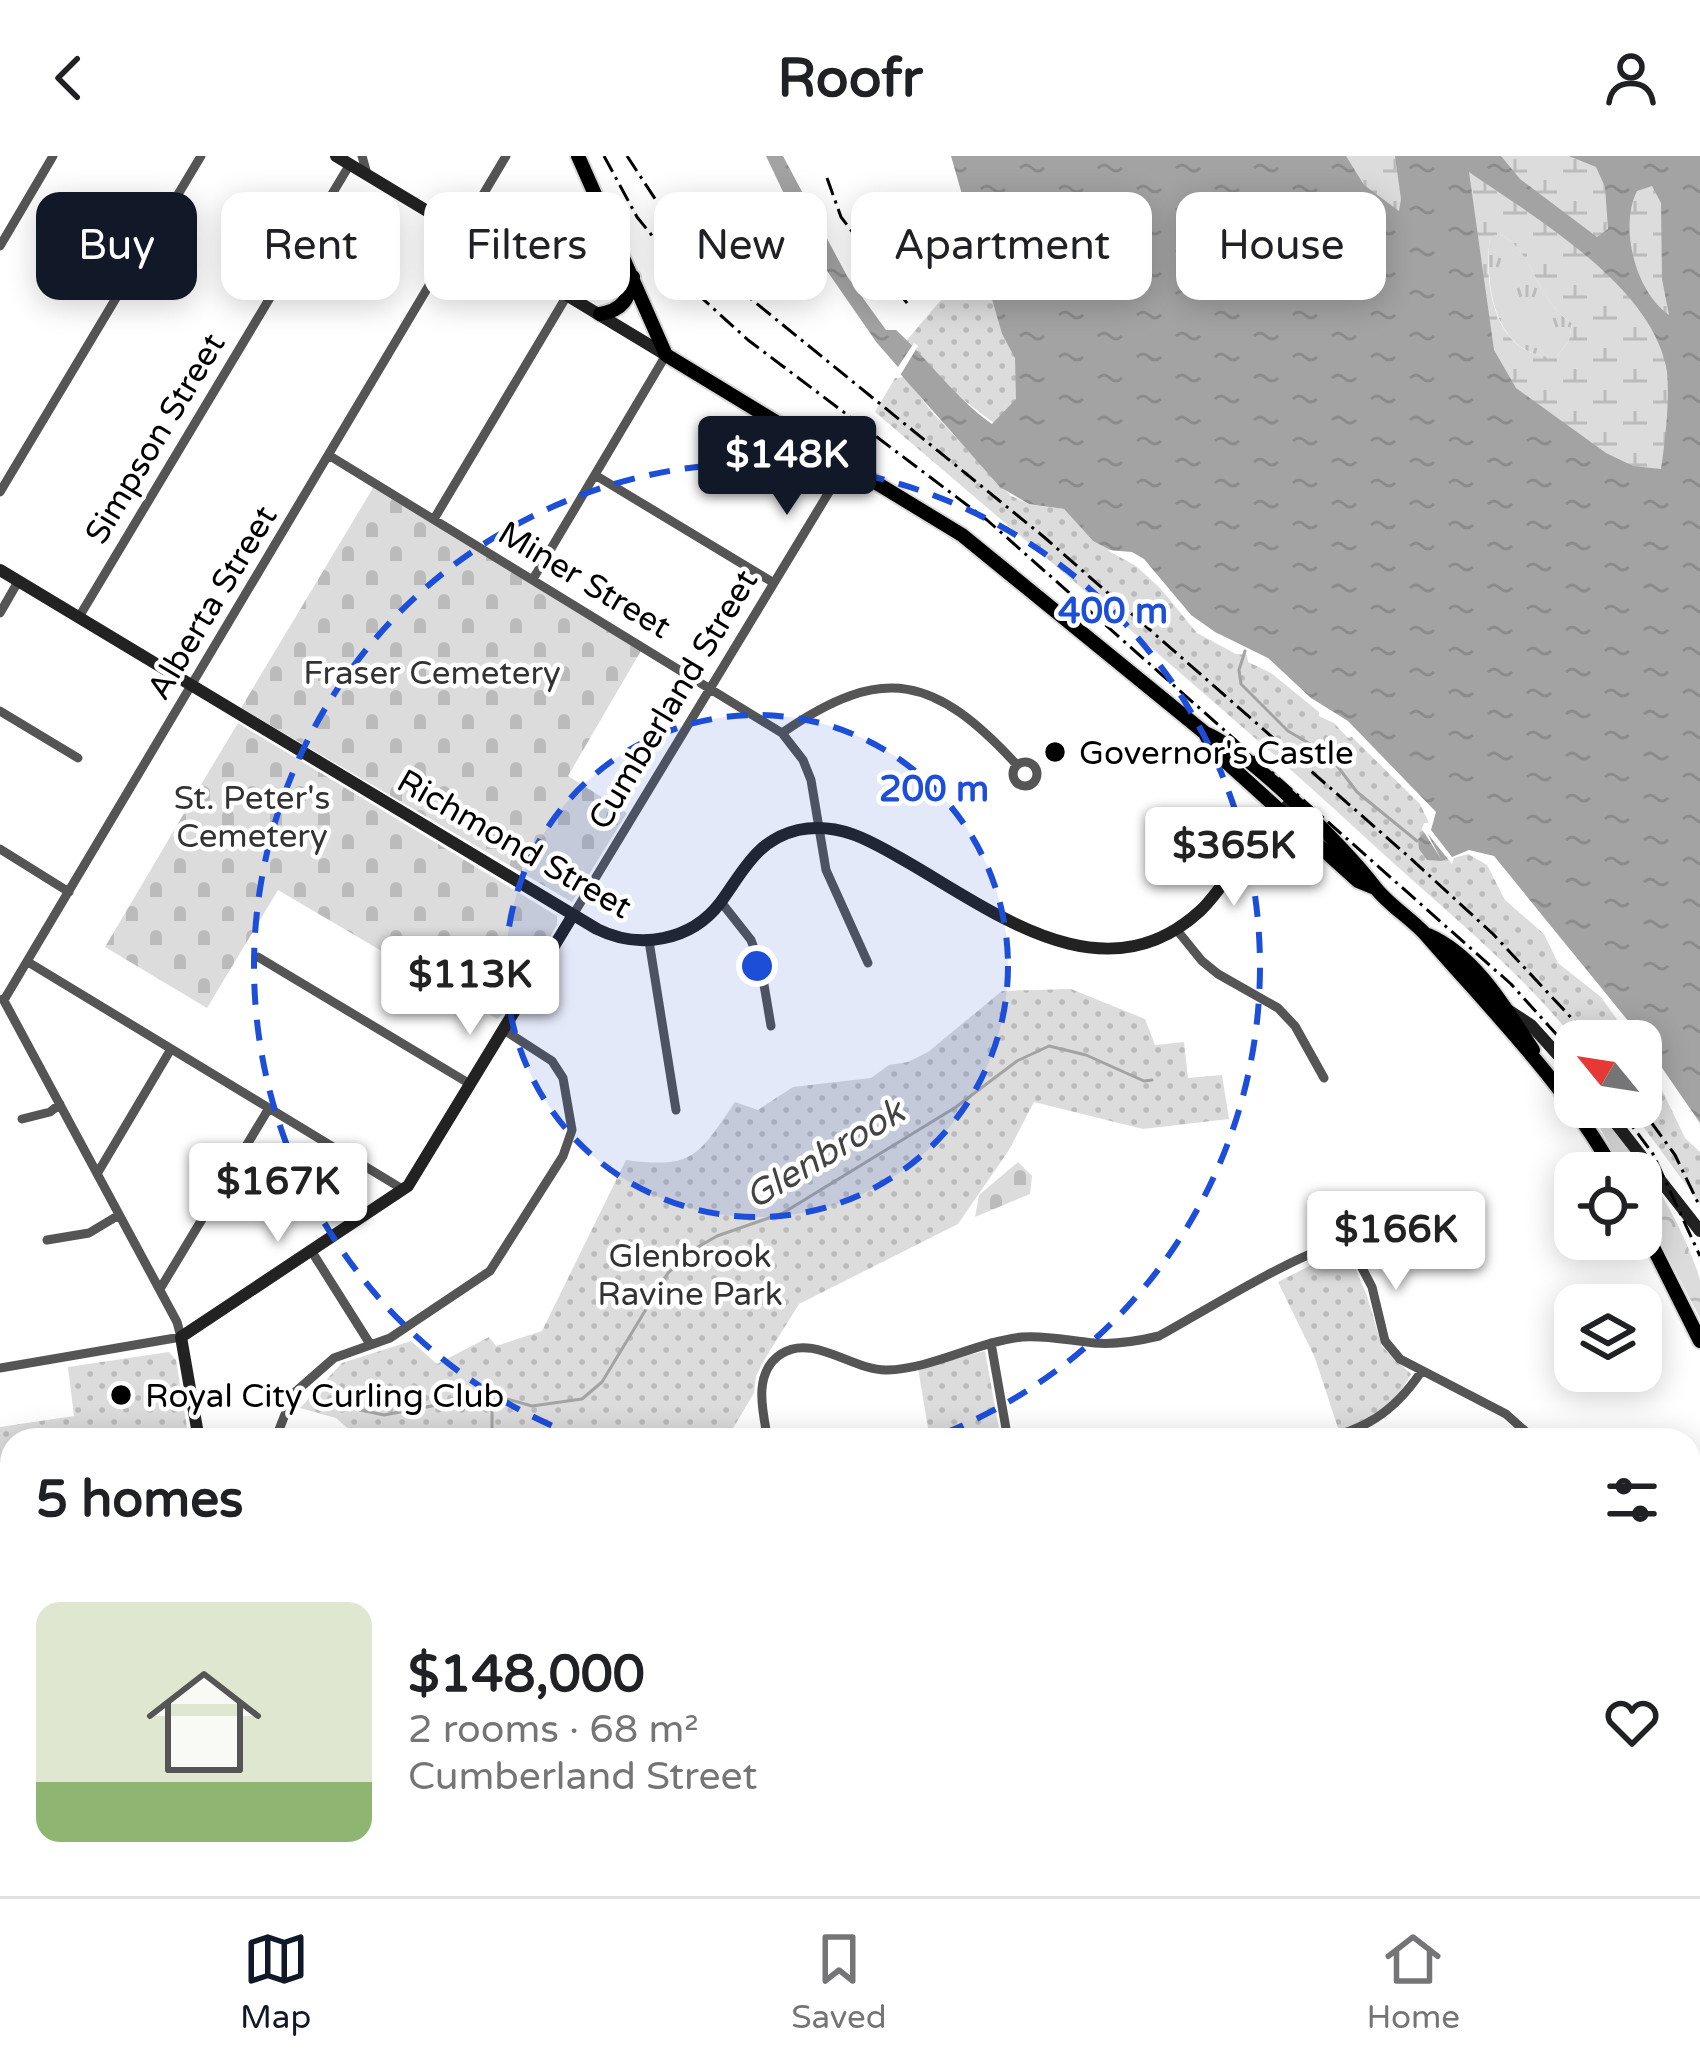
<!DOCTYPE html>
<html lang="en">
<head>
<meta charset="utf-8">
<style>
	body { margin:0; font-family:"Varela Round",sans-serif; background:#f2f2f2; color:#202124; height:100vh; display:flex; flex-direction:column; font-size:45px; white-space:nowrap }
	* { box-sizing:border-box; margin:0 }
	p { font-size:39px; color:#757577 }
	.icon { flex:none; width:66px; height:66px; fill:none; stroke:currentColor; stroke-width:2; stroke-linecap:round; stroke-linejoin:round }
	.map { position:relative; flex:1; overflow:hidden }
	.side { position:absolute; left:0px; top:1272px; width:1701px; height:468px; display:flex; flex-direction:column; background:#fff; border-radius:36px 36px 0 0; box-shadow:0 6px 30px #0003 }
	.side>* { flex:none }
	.banner { position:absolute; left:36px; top:36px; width:1629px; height:108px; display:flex; gap:24px }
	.needle { width:78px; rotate:300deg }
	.buttons { position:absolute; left:1554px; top:864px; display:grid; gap:24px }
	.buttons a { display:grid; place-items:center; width:108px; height:108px; border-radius:24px; background:#fff; box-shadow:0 6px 30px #0003; font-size:60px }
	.price { position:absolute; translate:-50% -102px; padding:0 27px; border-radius:12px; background:#fff; color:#222; font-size:39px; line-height:78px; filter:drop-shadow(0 3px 6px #0008) }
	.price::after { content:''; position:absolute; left:50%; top:72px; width:36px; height:27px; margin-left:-18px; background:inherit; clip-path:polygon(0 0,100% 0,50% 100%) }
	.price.selected { background:#111827; color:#fff }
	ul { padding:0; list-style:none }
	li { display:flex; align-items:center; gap:36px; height:300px; padding:0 36px }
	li+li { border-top:3px solid #e0e0e0 }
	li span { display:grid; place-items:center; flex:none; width:336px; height:240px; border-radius:24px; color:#555 }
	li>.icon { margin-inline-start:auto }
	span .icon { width:144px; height:144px; fill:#fffc; stroke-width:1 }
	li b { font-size:51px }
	h2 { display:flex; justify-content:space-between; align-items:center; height:144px; padding:0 36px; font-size:51px }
	.tag { padding:0 42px; border-radius:24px; background:#fff; box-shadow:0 6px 30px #0003; font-size:42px; line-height:108px }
	.tag.selected { background:#111827; color:#fff }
	header { display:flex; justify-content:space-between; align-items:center; height:156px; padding:0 36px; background:#fff; font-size:54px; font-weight:800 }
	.menu { display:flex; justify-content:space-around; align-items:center; height:168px; border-top:3px solid #e0e0e0; background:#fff; font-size:33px; color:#757577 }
	.menu a { display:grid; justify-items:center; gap:6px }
	.menu .selected { color:#111827 }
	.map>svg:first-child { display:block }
	.grass { fill:url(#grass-tufts) }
	.forest { fill:url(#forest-crowns) }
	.wetland { fill:url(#wetland-marsh); fill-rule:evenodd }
	.cemetery { fill:url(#cemetery-stones) }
	.park { fill:url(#park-dots) }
	.pitch { fill:#dcdcdc }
	.water { fill:url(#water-ripples); fill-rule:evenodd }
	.pier { fill:#fff }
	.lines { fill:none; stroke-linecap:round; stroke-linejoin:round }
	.stream { stroke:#a3a3a3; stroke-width:3 }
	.primary-casing { stroke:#dbdbdb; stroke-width:18 }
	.street { stroke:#555; stroke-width:9 }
	.secondary { stroke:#222; stroke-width:12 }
	.primary { stroke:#000; stroke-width:14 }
	.rail { stroke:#000; stroke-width:3; stroke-dasharray:18 6 3 6; stroke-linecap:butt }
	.ring { fill:none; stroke:#1d4ed8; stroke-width:6; stroke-dasharray:21 15 }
	.poi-dot { fill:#000; stroke:#fff; stroke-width:4.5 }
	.labels { text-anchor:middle; stroke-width:9; stroke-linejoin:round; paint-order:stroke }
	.street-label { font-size:33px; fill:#000; stroke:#fff }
	.park-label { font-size:33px; fill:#333; stroke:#fff }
	.poi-label { font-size:33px; fill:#000; stroke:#fff; text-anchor:start }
	.water-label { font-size:36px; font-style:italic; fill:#444; stroke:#fff }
	.centre { fill:#1d4ed8; stroke:#fff; stroke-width:6 }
	.ring-label { font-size:36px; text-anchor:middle; font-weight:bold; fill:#1d4ed8; stroke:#fff; stroke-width:9; stroke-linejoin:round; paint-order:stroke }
</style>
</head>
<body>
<header><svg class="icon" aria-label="back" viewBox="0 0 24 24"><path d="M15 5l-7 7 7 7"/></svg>Roofr<svg class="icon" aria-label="person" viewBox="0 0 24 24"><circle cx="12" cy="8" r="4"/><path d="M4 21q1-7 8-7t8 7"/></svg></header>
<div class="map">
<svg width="1700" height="1740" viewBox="0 0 1700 1740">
	<defs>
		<pattern id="grass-tufts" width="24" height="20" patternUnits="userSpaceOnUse" patternTransform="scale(3)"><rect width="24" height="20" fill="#dcdcdc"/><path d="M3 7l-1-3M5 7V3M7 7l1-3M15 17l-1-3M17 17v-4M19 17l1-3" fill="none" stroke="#bbb"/></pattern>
		<pattern id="forest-crowns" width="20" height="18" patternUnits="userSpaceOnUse" patternTransform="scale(3)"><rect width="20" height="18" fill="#dcdcdc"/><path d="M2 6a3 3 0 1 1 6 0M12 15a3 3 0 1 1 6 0" fill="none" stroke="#bbb"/></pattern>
		<pattern id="wetland-marsh" width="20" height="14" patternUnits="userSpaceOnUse" patternTransform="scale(3)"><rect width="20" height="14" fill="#dcdcdc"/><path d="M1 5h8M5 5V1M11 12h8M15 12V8" fill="none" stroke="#bbb"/></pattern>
		<pattern id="cemetery-stones" width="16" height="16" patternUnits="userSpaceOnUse" patternTransform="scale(3)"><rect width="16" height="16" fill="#dcdcdc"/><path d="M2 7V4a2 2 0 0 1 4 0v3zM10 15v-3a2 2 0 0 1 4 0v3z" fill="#bbb"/></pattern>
		<pattern id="park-dots" width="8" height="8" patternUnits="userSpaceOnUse" patternTransform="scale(3)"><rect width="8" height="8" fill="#dcdcdc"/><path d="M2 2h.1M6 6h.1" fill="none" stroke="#bbb" stroke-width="1.8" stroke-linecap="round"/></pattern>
		<pattern id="water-ripples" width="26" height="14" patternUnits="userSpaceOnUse" patternTransform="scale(3)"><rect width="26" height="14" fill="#a3a3a3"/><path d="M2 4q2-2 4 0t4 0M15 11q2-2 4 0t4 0" fill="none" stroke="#8b8b8b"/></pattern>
	</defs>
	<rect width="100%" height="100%" fill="#fff"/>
	<path class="grass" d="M 1500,78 C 1535,96 1535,143 1572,167 L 1569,185 L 1556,201 C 1495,202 1484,130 1490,80 Z"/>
	<path class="forest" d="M 1589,951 C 1632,976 1687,1076 1700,1124 C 1700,1135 1700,1150 1700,1162 L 1641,1050 L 1641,1017 L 1624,1017 Z"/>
	<path class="wetland" d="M 1321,0 L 1405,0 L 1412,160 Z
		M 1485,0 L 1691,0 L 1672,336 L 1544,287 L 1480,176 L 1465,37 L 1470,3 ZM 1500,78 C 1535,96 1535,144 1572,167 L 1569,185 L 1556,201 C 1495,202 1483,130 1490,81 Z"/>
	<path class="cemetery" d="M 373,332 L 642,493 L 568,620 L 627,657 L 572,746 L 241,552 Z
		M 238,567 L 557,760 L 557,769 L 502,859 L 497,863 L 278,734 L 207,852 L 105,791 C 150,716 193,641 238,567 Z
		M 1018,1006 L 1032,1020 L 1030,1038 L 975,1061 L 979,1039 Z"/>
	<path class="park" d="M 980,98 L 1002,178 L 1022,207 L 1019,259 L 995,268 L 956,238 L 907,184 Z
		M 905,221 L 931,255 L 1011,340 L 1029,348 L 1064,353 L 1093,385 L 1124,398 L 1340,567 L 1430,657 L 1442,705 L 1468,696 L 1491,709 L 1535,766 L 1602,840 L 1618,862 L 1626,885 L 1576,885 C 1518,813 1447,756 1379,694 C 1216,543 1044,401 875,256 L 895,222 Z
		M 1071,833 L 1145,863 L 1155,889 L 1184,886 L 1188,922 L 1222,919 L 1229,963 L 1143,973 L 1034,946 L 1009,994 L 958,1068 L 799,1148 L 766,1201 L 756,1220 L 754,1237 L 726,1284 L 466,1284 L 466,1276 L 361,1284 L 336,1262 L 300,1252 L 342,1207 L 411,1185 L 437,1208 L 489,1181 L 496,1190 L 542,1175 L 626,1004 C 694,1013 698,1000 735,946 L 758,954 L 793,931 L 871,922 L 889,909 L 908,906 L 928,896 L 1002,835 Z
		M 1641,911 L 1661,927 L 1700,994 L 1700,1048 L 1629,951 L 1641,951 Z
		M 1346,1091 L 1367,1140 L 1382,1191 L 1411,1218 C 1397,1246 1369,1266 1339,1275 L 1315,1202 L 1278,1126 Z
		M 985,1195 L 1001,1284 L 930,1284 L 918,1212 Z
		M 169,1196 L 176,1204 L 189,1284 L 12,1284 L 12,1597 L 0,1599 L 0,1271 L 74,1260 L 68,1211 Z
		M 281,1728 L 1447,1728 L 1448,1740 L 283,1740 Z"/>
	<path class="pitch" d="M 1104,1728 L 1266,1728 L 1268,1740 L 1101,1740 Z"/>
	<path class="water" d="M 766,0 L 783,0 L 847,120 L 886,174 L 896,174 C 929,204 955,242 992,268 L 1016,243 L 1015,202 L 1002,178 L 951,0 L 1346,0 L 1364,29 L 1399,55 L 1401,43 L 1395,0 L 1501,0 L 1520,23 L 1597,81 L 1608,73 L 1605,31 L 1596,11 L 1569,0 L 1700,0 L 1700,994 L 1641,885 L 1491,709 L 1468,696 L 1442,705 L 1427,704 L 1419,693 L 1418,683 L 1430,671 L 1430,657 L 1367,592 L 1271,511 L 1202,474 L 1144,411 L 1093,385 L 1064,353 L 1029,348 L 1000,331 L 850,161 L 807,86 ZM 1469,16 C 1534,61 1648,127 1666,210 C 1671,235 1665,288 1661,313 L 1633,310 L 1606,297 L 1516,232 L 1494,194 ZM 1652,30 L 1661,47 L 1662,123 L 1669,159 C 1635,135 1619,71 1637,35 Z"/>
	<path class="pier" d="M 812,49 L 818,59 L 801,70 L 807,86 L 877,187 L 898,211 L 914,187 L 918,190 L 898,223 L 848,168 L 802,89 L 791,63 L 793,52 L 797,59 Z
		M 1107,394 L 1132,396 L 1144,403 L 1191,459 L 1215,476 L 1268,502 L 1311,542 L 1348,565 L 1436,656 L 1431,674 L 1452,701 L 1469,694 L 1494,700 L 1638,877 L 1700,967 L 1700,996 L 1685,982 L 1661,932 L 1641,914 L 1641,885 L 1624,885 L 1616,862 L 1601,841 L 1558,807 L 1544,778 L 1505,744 L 1487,709 L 1468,698 L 1454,702 L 1452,708 L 1427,677 L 1441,703 L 1422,673 L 1424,667 L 1429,667 L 1420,648 L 1352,581 L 1348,582 L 1334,567 L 1319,560 L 1319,556 L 1271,517 L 1248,506 L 1247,499 L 1236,498 L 1197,477 L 1160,432 L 1136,410 Z"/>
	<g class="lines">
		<path class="stream" d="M 1245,495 L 1239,514 L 1241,528 L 1288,575 L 1329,599 L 1357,636 L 1417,685
			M 322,1253 L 341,1250 L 384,1259 L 479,1241 L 500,1241 L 532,1250 L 582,1243 L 602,1226 L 668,1117 L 691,1095 L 717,1080 L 783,1057 L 956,951 L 1017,905 L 1049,890 L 1086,899 L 1144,925 L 1152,924
			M 492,1284 L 492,1244
			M 6,1523 L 12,1518"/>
		<defs>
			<path id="primary" d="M 578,0 L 666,199 L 962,379 L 1205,577 C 1247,594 1346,692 1374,730 C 1388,749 1411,762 1427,780 C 1493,856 1566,929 1615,1017
				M 600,158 C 623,154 629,143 633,121
				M 1205,577 L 1214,595 L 1358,725 L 1375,732
				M 1428,779 C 1475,799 1506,853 1533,894
				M 1641,1067 L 1700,1185
				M 1689,1345 L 1700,1343
				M 1689,1513 L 1700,1512
				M 1689,1524 L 1700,1523
				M 1689,1570 L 1700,1562
				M 0,1632 L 12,1630
				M 1655,1728 L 1657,1740"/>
		</defs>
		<use href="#primary" class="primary-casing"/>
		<path class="street" d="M 362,0 L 367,18
			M 0,90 L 53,0
			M 330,300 L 782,577 L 803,604 L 811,624 L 826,714 L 868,807
			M 595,319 L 774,427
			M 0,336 L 201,0
			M 434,363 L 568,138
			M 533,423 L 666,199
			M 0,457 L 19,424
			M 79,461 L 350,8
			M 0,555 L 78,602
			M 782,577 C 884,506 936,521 1017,609
			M1013 618a12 12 0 1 1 24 0a12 12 0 1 1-24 0Z
			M 0,693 L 69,736
			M 721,746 L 751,784 L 761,811 L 771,870
			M 573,759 L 846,308
			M 1176,773 L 1202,805 L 1218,818 L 1278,852 L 1295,870 L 1324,922
			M 649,785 L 676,954
			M 258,801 L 470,928
			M 28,806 L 404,1034
			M 4,844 L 506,0
			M 22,963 L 50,956 L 60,948
			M 97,1018 L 171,893
			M 47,1084 L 89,1077 L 119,1059
			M 1349,1087 L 1372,1131 L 1385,1185 L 1400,1203 L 1506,1258 L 1535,1284
			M 312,1096 L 370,1188
			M 160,1133 L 269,952
			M 991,1187 L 1008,1284
			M 0,1212 L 181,1181 L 177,1166 L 3,843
			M 275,1284 L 293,1238 L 334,1202 L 390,1182 L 490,1115 L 563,1000 L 572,974 L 563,922 L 552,905 L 504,874
			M 768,1284 C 763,1257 752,1217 781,1198 C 813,1177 853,1215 887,1214 C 932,1213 976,1186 1022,1181 C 1047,1179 1071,1185 1095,1187 C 1117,1189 1138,1185 1159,1180 C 1195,1161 1317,1084 1349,1087 L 1359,1075
			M 1316,1284 C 1363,1276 1394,1256 1421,1216
			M 1689,1418 L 1700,1417
			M 1689,1482 L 1700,1480
			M 1689,1629 L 1700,1628
			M 1689,1708 L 1700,1706
			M 29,1728 L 31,1740
			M 151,1728 L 153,1740
			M 1446,1728 L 1448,1740"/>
		<path class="secondary" d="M 336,0 L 666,199
			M 0,414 L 597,773 C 639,794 691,785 720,747 C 743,716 756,684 798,674 C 841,665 874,687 909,707 C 997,758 1105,842 1200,755 C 1216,740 1227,721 1240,704 C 1254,685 1271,667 1288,649
			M 1508,854 L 1531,869 L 1575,918
			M 1603,951 L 1700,1075
			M 199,1284 L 181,1181 L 408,1030 L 573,759
			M 273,1728 L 275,1740"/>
		<use href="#primary" class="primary"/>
		<path class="rail" d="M 604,0 L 637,61 L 704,144 L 748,184 L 987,364 L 1511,828 L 1575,899
			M 627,0 L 667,61 L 719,117 L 1044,381 L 1409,701 L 1493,778 L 1593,885
			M 827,22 L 841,61 L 910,151
			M 1618,951 L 1653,998 L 1700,1100
			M 1651,966 L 1675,999 L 1700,1051"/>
	</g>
	<circle cx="757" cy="810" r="251" fill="#1d4ed8" fill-opacity=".12"/>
	<g class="ring">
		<circle cx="757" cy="810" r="251"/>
		<path d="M585 1283A503 503 0 1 1 929 1283"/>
	</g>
	<g class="poi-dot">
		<circle cx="1055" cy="596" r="12"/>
		<circle cx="121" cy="1239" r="12"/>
	</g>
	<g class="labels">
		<g class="street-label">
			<text transform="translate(154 282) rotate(-59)" y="12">Simpson Street</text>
			<text transform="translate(585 423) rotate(31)" y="12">Miner Street</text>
			<text transform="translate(211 446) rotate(-59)" y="12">Alberta Street</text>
			<text transform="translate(672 543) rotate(-59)" y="12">Cumberland Street</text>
			<text transform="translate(515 687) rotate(30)" y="12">Richmond Street</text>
		</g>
		<g class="park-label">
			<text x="432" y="528">Fraser Cemetery</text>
			<text x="252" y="653">St. Peter's<tspan x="252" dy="38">Cemetery</tspan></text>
			<text x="690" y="1111">Glenbrook<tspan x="690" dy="38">Ravine Park</tspan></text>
		</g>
		<g class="poi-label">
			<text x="1079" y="608">Governor's Castle</text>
			<text x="145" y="1251">Royal City Curling Club</text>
		</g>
		<g class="water-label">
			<text transform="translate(824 997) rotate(-31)" y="13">Glenbrook</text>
		</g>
	</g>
	<circle cx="757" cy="810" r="18" class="centre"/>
	<g class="ring-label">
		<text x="1113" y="467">400 m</text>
		<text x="934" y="645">200 m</text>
	</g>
</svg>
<div class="buttons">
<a><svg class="needle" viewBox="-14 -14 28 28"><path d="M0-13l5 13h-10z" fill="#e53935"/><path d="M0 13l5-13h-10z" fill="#757577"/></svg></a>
<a><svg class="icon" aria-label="locate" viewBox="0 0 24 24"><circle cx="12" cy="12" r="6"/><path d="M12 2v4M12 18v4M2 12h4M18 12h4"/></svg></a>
<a><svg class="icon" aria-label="layers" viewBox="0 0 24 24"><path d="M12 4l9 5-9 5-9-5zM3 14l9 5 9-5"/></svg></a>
</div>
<b class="price selected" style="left:787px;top:362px">$148K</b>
<b class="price" style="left:1234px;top:753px">$365K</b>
<b class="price" style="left:470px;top:882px">$113K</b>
<b class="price" style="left:278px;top:1089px">$167K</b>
<b class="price" style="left:1396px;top:1137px">$166K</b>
<div class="banner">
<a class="tag selected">Buy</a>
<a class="tag">Rent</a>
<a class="tag">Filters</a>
<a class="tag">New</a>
<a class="tag">Apartment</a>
<a class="tag">House</a>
</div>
<section class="side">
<h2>5 homes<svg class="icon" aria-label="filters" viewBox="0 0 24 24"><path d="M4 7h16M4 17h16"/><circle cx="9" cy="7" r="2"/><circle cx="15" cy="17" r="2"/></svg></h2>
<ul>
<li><span style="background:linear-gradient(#dfe7d0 75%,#8fb573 0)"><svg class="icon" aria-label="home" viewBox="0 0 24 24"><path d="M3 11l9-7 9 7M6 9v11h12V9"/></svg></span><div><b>$148,000</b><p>2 rooms · 68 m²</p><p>Cumberland Street</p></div><svg class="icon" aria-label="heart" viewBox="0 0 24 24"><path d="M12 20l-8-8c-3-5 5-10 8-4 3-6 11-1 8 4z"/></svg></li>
</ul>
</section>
</div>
<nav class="menu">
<a class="selected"><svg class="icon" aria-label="map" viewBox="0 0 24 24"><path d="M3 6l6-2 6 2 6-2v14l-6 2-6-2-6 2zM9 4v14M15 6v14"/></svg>Map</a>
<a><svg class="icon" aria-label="saved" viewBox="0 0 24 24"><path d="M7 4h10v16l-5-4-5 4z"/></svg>Saved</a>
<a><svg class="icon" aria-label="home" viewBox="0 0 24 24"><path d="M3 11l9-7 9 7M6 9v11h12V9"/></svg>Home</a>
</nav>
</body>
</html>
